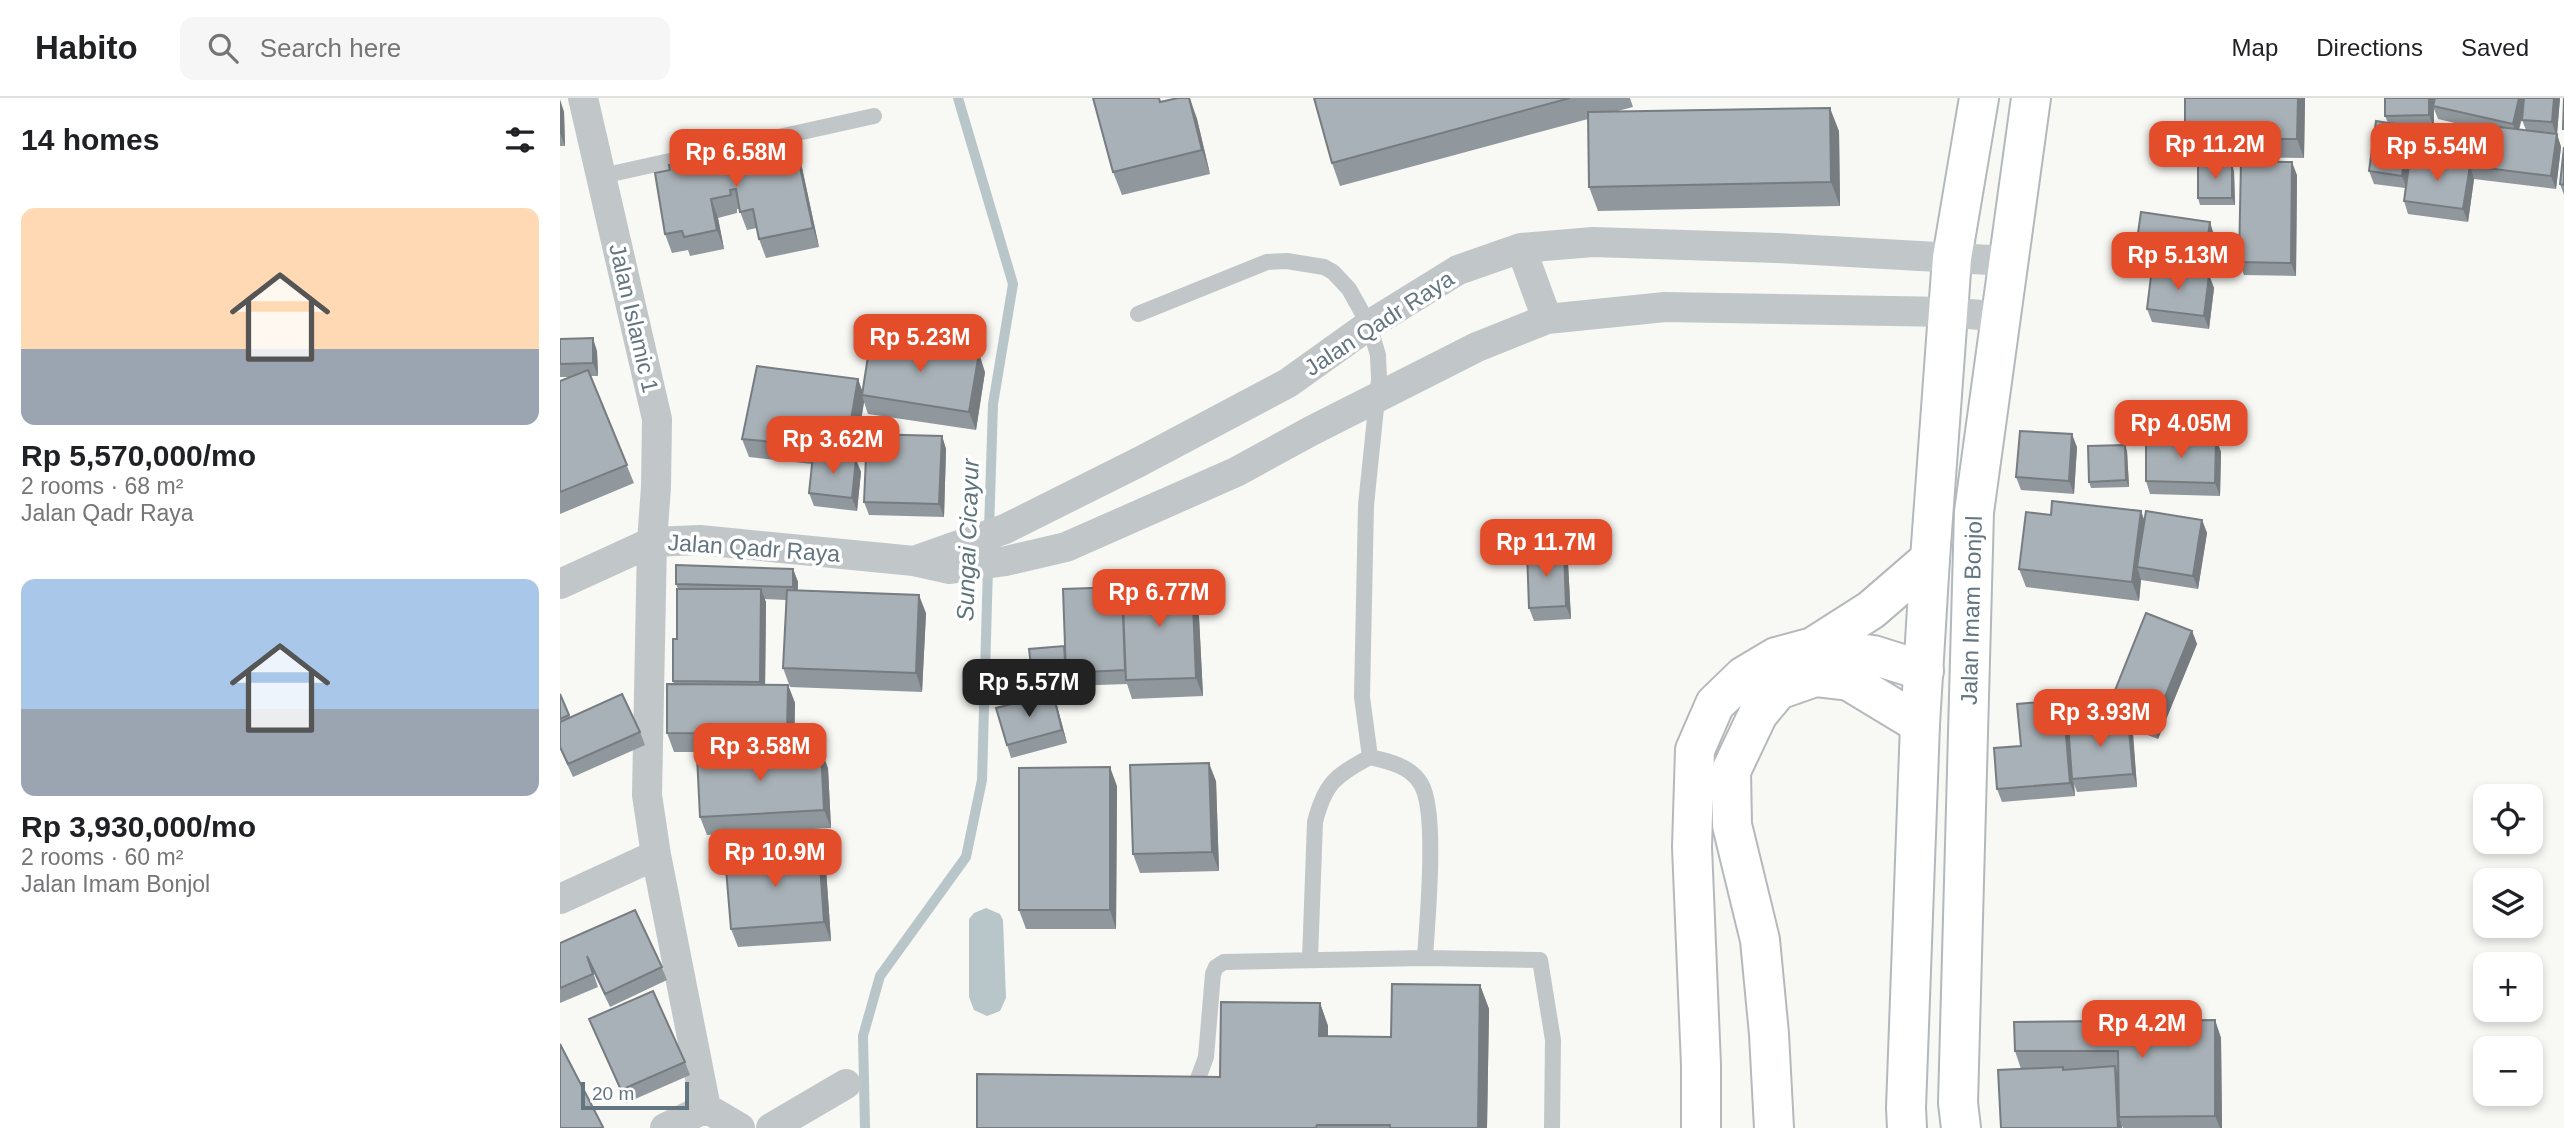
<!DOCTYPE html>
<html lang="en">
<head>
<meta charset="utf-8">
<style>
	body { margin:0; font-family:Helvetica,sans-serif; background:#f6f6f6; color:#202124; height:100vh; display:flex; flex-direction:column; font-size:26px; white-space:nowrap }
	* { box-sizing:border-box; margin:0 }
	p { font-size:23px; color:#757577 }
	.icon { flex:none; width:38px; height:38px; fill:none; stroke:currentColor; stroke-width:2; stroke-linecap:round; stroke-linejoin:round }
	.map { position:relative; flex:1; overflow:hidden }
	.drawer { display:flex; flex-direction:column; background:#fff; width:560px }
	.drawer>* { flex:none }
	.controls { position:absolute; left:1913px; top:686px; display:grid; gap:14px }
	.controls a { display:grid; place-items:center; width:70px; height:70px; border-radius:14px; background:#fff; box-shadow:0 4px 10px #0003; font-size:35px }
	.scale { position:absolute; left:21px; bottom:18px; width:108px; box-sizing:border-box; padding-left:7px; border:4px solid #637580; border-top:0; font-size:19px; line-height:24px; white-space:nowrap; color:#637580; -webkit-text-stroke:5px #fff; paint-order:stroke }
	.price { position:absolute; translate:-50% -60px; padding:0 16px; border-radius:14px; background:#e34d2a; color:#fff; font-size:23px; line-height:46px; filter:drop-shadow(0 2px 4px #0008) }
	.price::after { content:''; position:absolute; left:50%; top:42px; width:21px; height:16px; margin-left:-10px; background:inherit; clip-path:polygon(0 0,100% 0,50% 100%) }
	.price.on { background:#222; color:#fff }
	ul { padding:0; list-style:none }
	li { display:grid; align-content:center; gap:14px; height:371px; padding:0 21px }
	li span { display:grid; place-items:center; height:217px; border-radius:14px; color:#555 }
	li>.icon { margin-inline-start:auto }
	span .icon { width:126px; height:126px; fill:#fffc; stroke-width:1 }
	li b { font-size:30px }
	h2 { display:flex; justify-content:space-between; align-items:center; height:84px; padding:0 21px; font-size:30px }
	header { display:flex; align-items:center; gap:42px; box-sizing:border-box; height:98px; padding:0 35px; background:#fff; border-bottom:2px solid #e0e0e0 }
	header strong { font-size:33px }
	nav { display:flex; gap:38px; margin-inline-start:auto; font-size:24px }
	.search { width:490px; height:63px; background:#f6f6f6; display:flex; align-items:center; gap:18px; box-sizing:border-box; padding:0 24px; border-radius:14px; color:#757577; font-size:26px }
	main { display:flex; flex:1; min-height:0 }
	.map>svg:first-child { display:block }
	.water { fill:#b8c5c9 }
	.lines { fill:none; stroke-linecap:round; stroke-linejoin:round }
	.stream { stroke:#b8c5c9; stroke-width:10 }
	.primary-casing { stroke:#b3b8bc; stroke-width:42 }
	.motorway-casing { stroke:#b5b9bc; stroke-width:42 }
	.service { stroke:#c1c6c9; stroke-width:16 }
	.minor { stroke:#c1c6c9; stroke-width:30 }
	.primary { stroke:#fff; stroke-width:38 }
	.motorway { stroke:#fff; stroke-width:38 }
	.wall { fill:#90989d; fill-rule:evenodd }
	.shaded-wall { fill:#767c80 }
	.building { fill:#a8b1b7; stroke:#767c80; stroke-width:2 }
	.labels { text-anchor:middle; stroke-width:7; stroke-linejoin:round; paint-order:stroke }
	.street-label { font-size:23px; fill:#637580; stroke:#fff }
	.water-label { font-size:24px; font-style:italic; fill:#5e747b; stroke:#fff }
</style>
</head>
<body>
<header>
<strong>Habito</strong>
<div class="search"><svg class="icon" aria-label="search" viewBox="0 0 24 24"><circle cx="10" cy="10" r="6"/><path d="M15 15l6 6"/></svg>Search here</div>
<nav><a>Map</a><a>Directions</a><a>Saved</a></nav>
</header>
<main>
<section class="drawer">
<h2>14 homes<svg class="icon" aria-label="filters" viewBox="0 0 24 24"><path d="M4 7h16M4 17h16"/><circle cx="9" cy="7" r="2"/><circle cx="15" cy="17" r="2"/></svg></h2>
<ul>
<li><span style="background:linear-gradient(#ffd9b3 65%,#9aa5b1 0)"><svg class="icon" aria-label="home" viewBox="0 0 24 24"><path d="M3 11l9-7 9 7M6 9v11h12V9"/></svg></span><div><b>Rp 5,570,000/mo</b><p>2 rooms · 68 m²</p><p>Jalan Qadr Raya</p></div></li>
<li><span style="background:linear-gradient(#a9c7e8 60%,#9aa5b1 0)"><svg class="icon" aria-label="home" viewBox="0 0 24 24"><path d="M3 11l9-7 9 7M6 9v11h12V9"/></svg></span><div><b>Rp 3,930,000/mo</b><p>2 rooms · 60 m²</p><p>Jalan Imam Bonjol</p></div></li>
</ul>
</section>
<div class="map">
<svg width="2004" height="1030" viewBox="0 0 2004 1030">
	<rect width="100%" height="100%" fill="#f8f8f5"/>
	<path class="water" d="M 426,810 L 440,816 L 443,822 L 446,900 L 440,913 L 427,918 L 414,912 L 409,899 L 409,821 L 414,815 Z"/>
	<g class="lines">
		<path class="stream" d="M 398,0 L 453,186 L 433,306 L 429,432
			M 305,1030 L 303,938 L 320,878 L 406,759 L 422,682 L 428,469"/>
		<defs>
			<g id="primary">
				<path d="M 1347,1030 L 1346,1010 L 1360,626 L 1370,461 L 1392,160 L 1419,0"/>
				<path id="s1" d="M 1401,1030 L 1398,1005 L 1414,414 L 1471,0"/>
			</g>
			<path id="motorway" d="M 1253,549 L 1313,557 L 1364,573
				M 1141,1030 L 1141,967 L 1132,749 L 1135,652 L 1155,606 L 1184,578 L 1216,559 L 1253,549 L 1311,512 L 1370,461
				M 1214,1030 L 1209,936 L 1200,842 L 1172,727 L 1171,673 L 1198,616 L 1218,592 L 1255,579 L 1289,583 L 1360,626"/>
		</defs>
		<use href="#primary" class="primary-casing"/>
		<use href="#motorway" class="motorway-casing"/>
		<path class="service" d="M 42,78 L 314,18
			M 578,216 L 707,164 L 727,163 L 764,169 L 773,174 L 789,191 L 809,227 L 818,257 L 819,281 L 806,407 L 802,599 L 810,659 C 828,663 851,668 861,686 C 878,714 867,824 865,860 L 980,862 L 993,942 L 992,1030
			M 750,861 L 755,724 C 765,685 775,678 810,659
			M 623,991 L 636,986 L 646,959 L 653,876 L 656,869 L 664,864 L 865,860"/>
		<path class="minor" d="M 23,0 L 97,321 L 96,389 L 92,444 L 87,697 L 96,757 L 146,1010 L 105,1030
			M 961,150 L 987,221
			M 354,463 L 445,431 L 581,363 L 728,285 L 809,227 L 898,172 L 961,150 L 1033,144 L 1217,150 L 1448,163
			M 0,486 L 92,444 L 140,442 L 354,463 L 390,471 L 446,463 L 506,449 L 676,374 L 751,333 L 917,249 L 987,221 L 1105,209 L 1388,214 L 1442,219
			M 0,801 L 96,757
			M 146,1010 L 180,1030
			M 211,1030 L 286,986"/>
		<use href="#primary" class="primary"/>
		<use href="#motorway" class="motorway"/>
	</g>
	<path class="wall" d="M 630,0 L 637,21 L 650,76 L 562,97 L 553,74 L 602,4 Z
		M 754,0 L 1070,0 L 1073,9 L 1054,14 L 1279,33 L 1280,108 L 1038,113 L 1029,89 L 1028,21 L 780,88 L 772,65 Z
		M 1625,0 L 1745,0 L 1744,60 L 1631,59 L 1625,41 Z
		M 2000,0 L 1997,36 L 2001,49 L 1996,91 L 1914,81 L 1908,124 L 1848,116 L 1844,103 L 1845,90 L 1814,86 L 1809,73 L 1828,25 L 1825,18 L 1874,4 ZM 1874,11 L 1878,21 L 1915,30 L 1910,68 L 1851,60 L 1854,41 L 1850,30 L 1874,30 ZM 1963,17 L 1962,22 L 1966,32 L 1959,32 Z
		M 0,2 L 4,14 L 5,48 L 0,48 Z
		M 221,36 L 226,49 L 241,65 L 259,149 L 206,160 L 199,141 L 197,130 L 187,132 L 179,111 L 177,111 L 177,115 L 158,120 L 164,151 L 130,158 L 128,152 L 112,155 L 105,136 L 110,72 L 150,48 L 155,63 L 163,62 L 164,67 L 182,62 Z
		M 2004,49 L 2004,97 L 2000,86 Z
		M 1674,73 L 1675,107 L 1640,107 L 1638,100 Z
		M 1737,77 L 1736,178 L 1684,177 L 1679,164 Z
		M 1654,137 L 1649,177 L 1654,190 L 1649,231 L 1592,224 L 1587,211 L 1592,171 L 1580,169 L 1575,156 Z
		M 0,241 L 37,253 L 38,278 L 30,278 L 74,385 L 0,416 L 0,283 L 10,279 L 0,279 Z
		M 425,274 L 416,332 L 308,316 L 304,304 L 295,361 L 301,374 L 297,413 L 254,408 L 249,395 L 252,366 L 189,359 L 182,341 L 298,281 L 302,293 Z
		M 382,338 L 386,351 L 384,419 L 309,417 L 304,404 Z
		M 1656,341 L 1661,354 L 1660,398 L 1590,396 L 1586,383 Z
		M 1517,349 L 1514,396 L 1461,392 L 1456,379 Z
		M 1567,353 L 1569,389 L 1531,390 L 1529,384 Z
		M 1581,413 L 1584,423 L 1642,422 L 1647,435 L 1638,491 L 1581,482 L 1579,503 L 1466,489 L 1459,471 Z
		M 1008,465 L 1011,521 L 974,523 L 969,510 Z
		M 233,471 L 238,484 L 238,492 L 366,515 L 362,594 L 230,589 L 223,570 L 226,502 L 204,501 L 206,504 L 205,586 L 228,587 L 235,605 L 234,653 L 268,670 L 271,730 L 147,737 L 140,719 L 207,654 L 114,654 L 107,635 L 114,586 L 113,583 L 117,541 L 118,491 L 116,486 Z
		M 632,480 L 638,499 L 643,598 L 572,601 L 567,586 L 510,588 L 475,591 L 473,584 L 562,489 Z
		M 1632,533 L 1637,546 L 1598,641 L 1572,631 L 1577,689 L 1517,694 L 1514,686 L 1515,698 L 1442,704 L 1437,691 L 1461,648 L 1508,615 L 1509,625 L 1552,622 L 1548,610 Z
		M 493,595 L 497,608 L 507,645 L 451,660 L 447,647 Z
		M 0,596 L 10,619 L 80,634 L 85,647 L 13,679 L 0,651 Z
		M 656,683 L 659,773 L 580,775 L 573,756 Z
		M 557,688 L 556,831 L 466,831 L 459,812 Z
		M 259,752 L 266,771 L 271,843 L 178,849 L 171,831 Z
		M 0,845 L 102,869 L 107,882 L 50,909 L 32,871 L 38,889 L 0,905 Z
		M 920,887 L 929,911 L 927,1030 L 417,1030 L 660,979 L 760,905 L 768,928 L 768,938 L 831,939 Z
		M 29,921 L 125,964 L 130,977 L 66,1005 Z
		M 1655,922 L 1661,940 L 1662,1030 L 1563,1030 L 1562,1028 L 1562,1030 L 1441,1030 L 1461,971 L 1455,953 Z"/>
	<path class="shaded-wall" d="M 629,0 L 637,21 L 650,76 L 642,52 Z
		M 1738,0 L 1745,0 L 1744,60 L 1737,41 Z
		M 1869,0 L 1874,0 L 1874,9 L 1873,8 L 1874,11 L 1874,30 L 1869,17 Z
		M 1959,0 L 1966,0 L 1957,39 L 1953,26 Z
		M 1994,0 L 2000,0 L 1997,36 L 2001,49 L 1996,91 L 1991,78 L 1996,37 L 1992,24 Z
		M 0,2 L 4,14 L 5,48 L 0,35 Z
		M 1270,10 L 1279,33 L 1280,108 L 1271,84 Z
		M 1849,28 L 1854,41 L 1847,91 L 1842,78 Z
		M 235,46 L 241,65 L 259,149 L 253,130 Z
		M 1732,64 L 1737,77 L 1736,178 L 1731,165 Z
		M 1672,66 L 1674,73 L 1675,107 L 1672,100 Z
		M 1910,68 L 1914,81 L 1908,124 L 1903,111 Z
		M 151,101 L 158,120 L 164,151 L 157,132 Z
		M 1650,124 L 1654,137 L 1649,179 L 1644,166 Z
		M 1649,177 L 1654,190 L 1649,231 L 1644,218 Z
		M 33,240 L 37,253 L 38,278 L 33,265 Z
		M 419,255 L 425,274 L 416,332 L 409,314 Z
		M 298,281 L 304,298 L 302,297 L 304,304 L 293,370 L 286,351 Z
		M 1512,336 L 1517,349 L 1514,396 L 1509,383 Z
		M 382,338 L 386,351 L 384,419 L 379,406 Z
		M 1656,341 L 1661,354 L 1660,398 L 1655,385 Z
		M 1565,347 L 1567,353 L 1569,389 L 1566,382 Z
		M 296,361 L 301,374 L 297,413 L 292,400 Z
		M 1581,413 L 1588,432 L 1577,469 L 1581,482 L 1579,503 L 1572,484 Z
		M 1642,422 L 1647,435 L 1638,491 L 1633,478 Z
		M 1004,452 L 1008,465 L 1011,521 L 1006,508 Z
		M 233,471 L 238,484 L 237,502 L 233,489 Z
		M 632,480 L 638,499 L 643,598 L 636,580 Z
		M 201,491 L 206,504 L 205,597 L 200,584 Z
		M 359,497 L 366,515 L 362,594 L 356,575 Z
		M 1632,533 L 1637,546 L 1598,641 L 1593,628 Z
		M 228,587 L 235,605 L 234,655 L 227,636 Z
		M 493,595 L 497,608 L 507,645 L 502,632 Z
		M 1503,602 L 1508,615 L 1514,680 L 1512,681 L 1514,686 L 1515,698 L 1510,685 Z
		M 1568,621 L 1573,634 L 1577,689 L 1573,676 Z
		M 261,651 L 268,670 L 271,730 L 264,712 Z
		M 649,665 L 656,683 L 659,773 L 652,754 Z
		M 550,669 L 557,688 L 556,831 L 550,812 Z
		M 259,752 L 266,771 L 271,843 L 264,824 Z
		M 920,887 L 929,911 L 927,1030 L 918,1030 Z
		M 760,905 L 768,928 L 768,961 L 759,938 Z
		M 1655,922 L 1661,940 L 1662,1030 L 1660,1030 L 1655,1018 Z
		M 1555,968 L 1559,981 L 1559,1019 L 1562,1030 L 1558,1030 Z"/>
	<path class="building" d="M 533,0 L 599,0 L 600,4 L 618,0 L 629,0 L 642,52 L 553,74 Z
		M 754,0 L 1010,0 L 772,65 Z
		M 1625,0 L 1738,0 L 1737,41 L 1625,41 Z
		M 1825,0 L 1869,0 L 1869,17 L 1825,18 Z
		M 1875,0 L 1959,0 L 1953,26 L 1873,8 Z
		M 1964,0 L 1994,0 L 1992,24 L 1962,22 Z
		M 2004,0 L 2004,31 L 2003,31 Z
		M 1270,10 L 1271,84 L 1029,89 L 1028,14 Z
		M 1816,23 L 1849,28 L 1842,78 L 1809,73 Z
		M 1915,26 L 1997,36 L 1991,78 L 1910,68 Z
		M 221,36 L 225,49 L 235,46 L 253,130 L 199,141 L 193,111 L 180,114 L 176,91 L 170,92 L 171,97 L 151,101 L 157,132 L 124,139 L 122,133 L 105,136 L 95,75 L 110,72 L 109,67 L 122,65 L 120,56 L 150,48 L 154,63 L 163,62 L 164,67 L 182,62 L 180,49 L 189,46 L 189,44 Z
		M 2004,49 L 2004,87 L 2000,86 Z
		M 1850,60 L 1910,68 L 1903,111 L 1844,103 Z
		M 1681,63 L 1732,64 L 1731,165 L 1679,164 Z
		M 1638,66 L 1672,66 L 1672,100 L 1638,100 Z
		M 1581,114 L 1650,124 L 1644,166 L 1575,156 Z
		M 1592,170 L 1649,177 L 1644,218 L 1587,211 Z
		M 311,239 L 419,255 L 409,314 L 302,297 Z
		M 33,240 L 33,265 L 0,266 L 0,241 Z
		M 197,268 L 298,281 L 286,351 L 182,341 Z
		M 28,272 L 67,367 L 0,394 L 0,283 Z
		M 1460,333 L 1512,336 L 1509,383 L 1456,379 Z
		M 307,336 L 382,338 L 379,406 L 304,404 Z
		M 1586,340 L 1656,341 L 1655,385 L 1586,383 Z
		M 1565,347 L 1566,382 L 1529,384 L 1528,348 Z
		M 253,357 L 296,361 L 292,400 L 249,395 Z
		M 1492,403 L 1581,413 L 1572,484 L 1459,471 L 1466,414 L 1491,417 Z
		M 1586,413 L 1642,422 L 1633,478 L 1577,469 Z
		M 1004,452 L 1006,508 L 969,510 L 967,453 Z
		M 116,467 L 233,471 L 233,489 L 116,486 Z
		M 632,480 L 636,580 L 566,582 L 562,483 Z
		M 562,489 L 565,572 L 506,575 L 503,491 Z
		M 117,491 L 201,491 L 200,584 L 113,583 L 113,541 L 117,541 Z
		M 227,492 L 359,497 L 356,575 L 223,570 Z
		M 1586,515 L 1632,533 L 1593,628 L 1548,610 Z
		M 504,548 L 506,575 L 508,581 L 473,584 L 469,551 Z
		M 107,586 L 228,587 L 227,636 L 107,635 Z
		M 493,595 L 502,632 L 447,647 L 436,610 Z
		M 0,596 L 9,617 L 0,621 Z
		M 62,596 L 80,634 L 8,666 L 0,649 L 0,624 Z
		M 1503,602 L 1510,685 L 1437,691 L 1434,650 L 1461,648 L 1457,606 Z
		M 1568,621 L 1573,676 L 1512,681 L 1508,625 Z
		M 261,651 L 264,712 L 140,719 L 137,658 Z
		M 649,665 L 652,754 L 573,756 L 570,667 Z
		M 550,669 L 550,812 L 459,812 L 459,670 Z
		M 259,752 L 264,824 L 171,831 L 165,759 Z
		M 75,812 L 102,869 L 45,896 L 27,858 L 33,876 L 0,890 L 0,845 Z
		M 832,886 L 920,887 L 918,1030 L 830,1030 L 830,1027 L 757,1027 L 756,1030 L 417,1030 L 417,976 L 660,979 L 661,904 L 760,905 L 759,938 L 831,939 Z
		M 93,893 L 125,964 L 61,992 L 29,921 Z
		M 1655,922 L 1655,1018 L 1559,1019 L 1558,953 L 1455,953 L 1454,924 Z
		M 0,946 L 43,1029 L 41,1030 L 0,1030 Z
		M 1555,968 L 1558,1030 L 1441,1030 L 1438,972 L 1503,969 L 1503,972 Z"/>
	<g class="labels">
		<g class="street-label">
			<text transform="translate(74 220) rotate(77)" y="8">Jalan Islamic 1</text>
			<text transform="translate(819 225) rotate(-33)" y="8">Jalan Qadr Raya</text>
			<text transform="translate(194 450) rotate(4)" y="8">Jalan Qadr Raya</text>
			<text dy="8" stroke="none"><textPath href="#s1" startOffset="518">Jalan Imam Bonjol</textPath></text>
		</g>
		<g class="water-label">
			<text transform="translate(408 442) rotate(-88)" y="8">Sungai Cicayur</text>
		</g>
	</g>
</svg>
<div class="controls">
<a><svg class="icon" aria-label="locate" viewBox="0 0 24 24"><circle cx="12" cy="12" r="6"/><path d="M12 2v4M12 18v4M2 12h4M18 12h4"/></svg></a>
<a><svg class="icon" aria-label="layers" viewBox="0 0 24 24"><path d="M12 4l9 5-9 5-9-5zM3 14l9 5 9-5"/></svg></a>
<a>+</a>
<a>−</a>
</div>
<div class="scale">20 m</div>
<b class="price" style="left:1655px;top:83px">Rp 11.2M</b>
<b class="price" style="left:1877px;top:85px">Rp 5.54M</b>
<b class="price" style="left:176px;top:91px">Rp 6.58M</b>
<b class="price" style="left:1618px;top:194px">Rp 5.13M</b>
<b class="price" style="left:360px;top:276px">Rp 5.23M</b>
<b class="price" style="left:1621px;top:362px">Rp 4.05M</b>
<b class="price" style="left:273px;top:378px">Rp 3.62M</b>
<b class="price" style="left:986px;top:481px">Rp 11.7M</b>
<b class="price" style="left:599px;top:531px">Rp 6.77M</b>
<b class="price on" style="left:469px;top:621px">Rp 5.57M</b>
<b class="price" style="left:1540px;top:651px">Rp 3.93M</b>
<b class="price" style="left:200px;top:685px">Rp 3.58M</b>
<b class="price" style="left:215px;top:791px">Rp 10.9M</b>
<b class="price" style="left:1582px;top:962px">Rp 4.2M</b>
</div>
</main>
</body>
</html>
